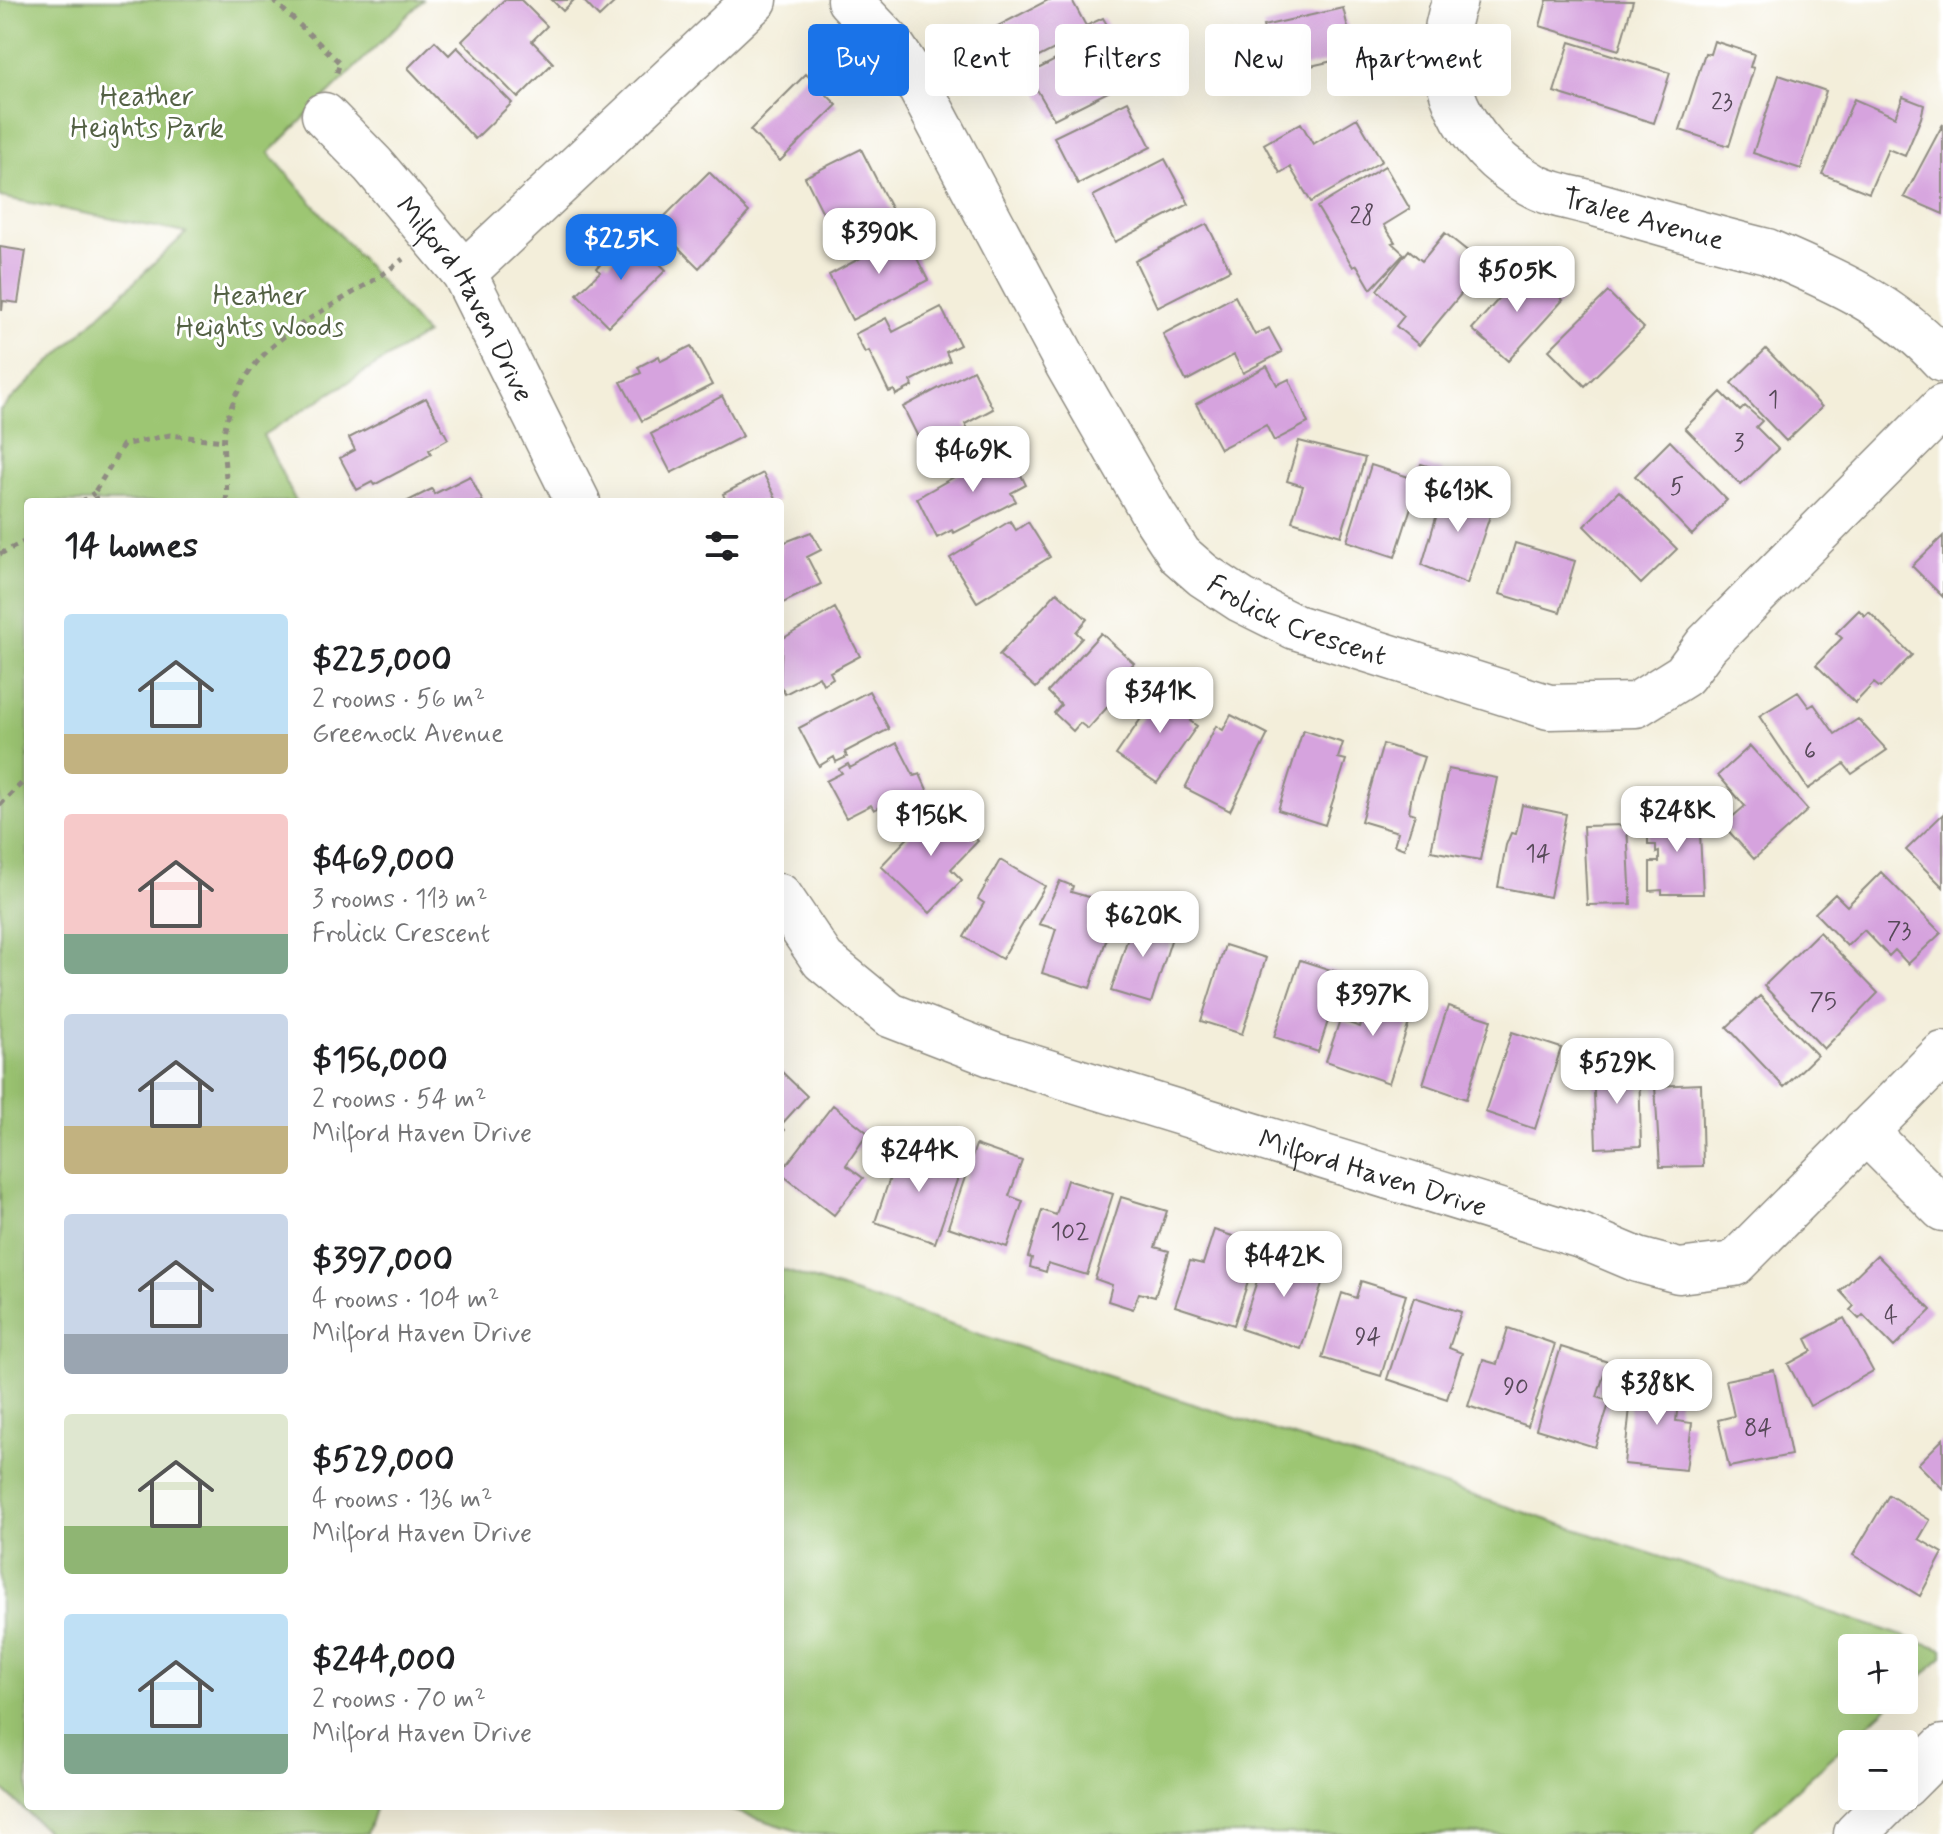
<!DOCTYPE html>
<html lang="en">
<head>
<meta charset="utf-8">
<style>
	body { margin:0; font-family:Mynerve,sans-serif; background:#f6f6f6; color:#202124; height:100vh; display:flex; flex-direction:column; font-size:30px; white-space:nowrap }
	* { box-sizing:border-box; margin:0 }
	p { font-size:26px; color:#757577 }
	.icon { flex:none; width:44px; height:44px; fill:none; stroke:currentColor; stroke-width:2; stroke-linecap:round; stroke-linejoin:round }
	.map { position:relative; flex:1; overflow:hidden }
	.drawer { position:absolute; left:24px; top:498px; width:760px; height:1312px; display:flex; flex-direction:column; background:#fff; border-radius:8px; box-shadow:0 8px 32px #0002 }
	.drawer>* { flex:none }
	.top-card { position:absolute; left:808px; top:24px; width:760px; height:72px; display:flex; gap:16px }
	.controls { position:absolute; left:1838px; top:1634px; display:grid; gap:16px }
	.controls a { display:grid; place-items:center; width:80px; height:80px; border-radius:8px; background:#fff; box-shadow:0 8px 32px #0002; font-size:40px }
	.price { position:absolute; translate:-50% -68px; padding:0 18px; border-radius:16px; background:#fff; color:#222; font-size:26px; line-height:52px; filter:drop-shadow(0 2px 4px #0008) }
	.price::after { content:''; position:absolute; left:50%; top:48px; width:24px; height:18px; margin-left:-12px; background:inherit; clip-path:polygon(0 0,100% 0,50% 100%) }
	.price.current { background:#1a73e8; color:#fff }
	ul { padding:0; list-style:none }
	li { display:flex; align-items:center; gap:24px; height:200px; padding:0 40px }
	li span { display:grid; place-items:center; flex:none; width:224px; height:160px; border-radius:8px; color:#555 }
	li>.icon { margin-inline-start:auto }
	span .icon { width:96px; height:96px; fill:#fffc; stroke-width:1 }
	li b { font-size:34px }
	h2 { display:flex; justify-content:space-between; align-items:center; height:96px; padding:0 40px; font-size:34px }
	.chip { padding:0 28px; border-radius:8px; background:#fff; box-shadow:0 8px 32px #0002; font-size:28px; line-height:72px }
	.chip.current { background:#1a73e8; color:#fff }
	.map>svg:first-child { display:block }
	.green { fill:#9dc673; stroke:#64784f; stroke-width:2 }
	.building { fill:#d6a3de }
	.lines { fill:none; stroke-linecap:round; stroke-linejoin:round }
	.minor-casing { stroke:#8f8c82; stroke-width:47 }
	.path { stroke:#8f8c82; stroke-width:5; stroke-dasharray:6 6; stroke-linecap:butt }
	.minor { stroke:#fff; stroke-width:44 }
	.labels { text-anchor:middle; stroke-width:6; stroke-linejoin:round; paint-order:stroke }
	.number-label { font-size:24px; fill:#564958 }
	.park-label { font-size:28px; fill:#536144; stroke:#fff }
	.street-label { font-size:28px; fill:#2b2b2b; stroke:#fff }
</style>
</head>
<body>
<div class="map">
<svg width="1943" height="1834" viewBox="0 0 1943 1834">
	<rect width="100%" height="100%" fill="#fff"/>
	<filter id="ink" filterUnits="userSpaceOnUse"><feTurbulence type="fractalNoise" baseFrequency=".0125" numOctaves="2"/><feDisplacementMap in="SourceGraphic" scale="16" xChannelSelector="R" yChannelSelector="G"/><feConvolveMatrix kernelMatrix="1 2 1 2 8 2 1 2 1" color-interpolation-filters="sRGB"/></filter>
	<filter id="wash" filterUnits="userSpaceOnUse"><feTurbulence type="fractalNoise" baseFrequency=".006" numOctaves="4" result="noise"/><feDisplacementMap in="SourceGraphic" scale="32" xChannelSelector="R" yChannelSelector="G"/><feGaussianBlur stdDeviation="1.8" result="paint"/><feColorMatrix in="noise" values="0 0 0 0 0 0 0 0 0 0 0 0 0 0 0 0 0 1.4 0 .05"/><feComposite in="paint" operator="in"/></filter>
	<g filter="url(#wash)">
		<rect width="100%" height="100%" fill="#f3eeda"/>
		<path class="green" d="M 0,0 L 423,0 L 269,153 L 426,334 L 263,435 L 296,502 L 28,502 L 28,1806 L 376,1806 L 367,1834 L 50,1834 L 0,1787 L 0,410 L 186,233 L 0,197 Z
			M 780,1269 L 1943,1649 L 1943,1657 L 1904,1692 L 1904,1648 L 1852,1648 L 1852,1700 L 1895,1700 L 1748,1834 L 807,1834 L 718,1806 L 780,1806 Z"/>
		<g id="blocks">
			<path class="building" d="M 504,0 L 521,0 L 547,26 L 532,41 L 553,63 L 518,98 L 462,41 Z
				M 552,0 L 574,0 L 563,11 Z
				M 583,0 L 617,0 L 599,17 Z
				M 1048,0 L 1072,0 L 1086,26 L 1103,18 L 1109,28 L 1089,38 L 1086,33 L 1019,67 L 996,27 Z
				M 1547,0 L 1633,1 L 1619,50 L 1540,26 Z
				M 1343,8 L 1355,56 L 1275,74 L 1263,26 Z
				M 1102,36 L 1126,83 L 1054,119 L 1028,74 Z
				M 435,41 L 449,55 L 457,47 L 512,103 L 475,139 L 408,68 Z
				M 1714,41 L 1754,54 L 1750,67 L 1754,68 L 1729,146 L 1680,130 L 1705,53 L 1710,54 Z
				M 1570,42 L 1670,73 L 1654,123 L 1554,92 Z
				M 806,74 L 837,105 L 780,161 L 750,130 Z
				M 1779,75 L 1826,91 L 1801,169 L 1753,153 Z
				M 1903,97 L 1924,105 L 1921,118 L 1905,156 L 1888,149 L 1869,193 L 1822,174 L 1854,99 L 1895,117 Z
				M 1128,101 L 1151,147 L 1078,184 L 1054,137 Z
				M 1357,118 L 1382,161 L 1311,202 L 1290,167 L 1280,173 L 1264,144 L 1301,123 L 1313,144 Z
				M 1943,124 L 1943,214 L 1904,197 Z
				M 861,149 L 895,216 L 844,240 L 832,216 L 826,219 L 805,177 Z
				M 1165,159 L 1189,204 L 1115,242 L 1093,196 Z
				M 1385,166 L 1410,209 L 1384,225 L 1395,242 L 1392,243 L 1404,254 L 1371,289 L 1357,265 L 1353,267 L 1317,207 Z
				M 709,172 L 749,212 L 699,268 L 656,225 Z
				M 1207,224 L 1230,270 L 1157,307 L 1135,261 Z
				M 902,229 L 928,280 L 852,320 L 829,275 L 881,247 L 878,242 Z
				M 1445,233 L 1485,265 L 1419,345 L 1396,326 L 1404,316 L 1377,290 L 1409,250 L 1422,261 Z
				M 634,238 L 666,270 L 609,326 L 577,294 L 600,272 L 597,268 L 605,259 L 609,263 Z
				M 0,247 L 26,251 L 18,303 L 3,301 L 2,311 Z
				M 1526,268 L 1563,300 L 1508,361 L 1472,329 Z
				M 1608,292 L 1644,328 L 1585,386 L 1549,350 Z
				M 1235,296 L 1255,335 L 1269,328 L 1282,352 L 1243,373 L 1234,355 L 1186,381 L 1163,334 Z
				M 941,307 L 960,345 L 946,352 L 950,361 L 911,381 L 913,386 L 896,395 L 894,390 L 889,392 L 869,351 L 865,353 L 855,334 L 886,318 L 893,332 Z
				M 691,346 L 712,385 L 642,421 L 621,382 L 641,373 L 638,367 L 659,356 L 661,361 Z
				M 1766,349 L 1822,407 L 1786,441 L 1731,383 Z
				M 1267,366 L 1277,385 L 1289,379 L 1308,423 L 1274,441 L 1266,425 L 1220,449 L 1196,404 Z
				M 973,370 L 993,409 L 965,424 L 970,433 L 927,455 L 903,407 Z
				M 1721,392 L 1740,411 L 1745,406 L 1762,421 L 1756,427 L 1778,449 L 1741,485 L 1685,428 Z
				M 722,396 L 743,436 L 671,473 L 651,434 Z
				M 426,398 L 448,439 L 429,450 L 431,454 L 414,464 L 374,485 L 372,482 L 357,490 L 340,458 L 355,450 L 349,438 Z
				M 1299,441 L 1365,458 L 1341,536 L 1292,521 L 1303,486 L 1287,481 Z
				M 1670,441 L 1727,500 L 1692,535 L 1635,476 Z
				M 1007,447 L 1026,485 L 1011,493 L 1016,501 L 954,533 L 952,530 L 937,538 L 917,498 Z
				M 1421,464 L 1443,471 L 1430,510 L 1412,504 L 1395,557 L 1347,541 L 1371,465 L 1415,479 Z
				M 763,473 L 778,502 L 719,502 L 725,499 L 723,494 Z
				M 470,476 L 483,502 L 406,502 L 432,489 L 434,494 Z
				M 1445,487 L 1495,501 L 1467,584 L 1422,565 Z
				M 1619,491 L 1677,549 L 1641,584 L 1584,526 Z
				M 1010,521 L 1016,530 L 1028,522 L 1050,557 L 977,602 L 950,558 Z
				M 811,532 L 821,550 L 807,557 L 821,584 L 781,604 L 780,544 Z
				M 1943,536 L 1943,597 L 1912,566 Z
				M 1515,543 L 1575,561 L 1560,612 L 1500,594 Z
				M 1057,592 L 1087,619 L 1076,632 L 1082,638 L 1036,688 L 999,655 Z
				M 835,608 L 860,656 L 830,672 L 833,678 L 823,684 L 819,676 L 785,694 L 780,685 L 782,639 Z
				M 1859,610 L 1865,616 L 1869,612 L 1912,655 L 1880,688 L 1874,683 L 1855,703 L 1816,665 L 1842,638 L 1836,633 Z
				M 1101,633 L 1134,663 L 1112,687 L 1119,694 L 1088,729 L 1080,723 L 1073,731 L 1054,713 L 1061,705 L 1048,692 Z
				M 1164,685 L 1198,708 L 1190,721 L 1197,726 L 1157,783 L 1116,755 Z
				M 869,691 L 889,729 L 845,752 L 847,757 L 836,762 L 834,757 L 819,766 L 799,728 Z
				M 1798,692 L 1809,707 L 1814,704 L 1835,734 L 1858,719 L 1887,750 L 1852,774 L 1844,764 L 1808,789 L 1759,716 Z
				M 1231,715 L 1268,734 L 1230,811 L 1185,788 L 1216,726 L 1223,730 Z
				M 1303,730 L 1343,743 L 1338,758 L 1346,760 L 1325,825 L 1278,810 Z
				M 897,743 L 914,776 L 920,774 L 933,803 L 899,827 L 885,804 L 874,810 L 871,805 L 846,818 L 826,781 L 842,773 L 839,769 L 848,764 L 850,768 Z
				M 1383,744 L 1424,757 L 1412,794 L 1409,812 L 1415,814 L 1404,849 L 1394,845 L 1398,832 L 1361,821 Z
				M 1750,746 L 1808,810 L 1754,859 L 1723,825 L 1745,806 L 1718,775 Z
				M 1448,769 L 1497,778 L 1480,860 L 1431,851 Z
				M 940,804 L 978,841 L 951,869 L 962,880 L 930,913 L 881,866 Z
				M 1522,805 L 1566,814 L 1550,897 L 1498,887 L 1506,845 L 1511,833 L 1516,834 Z
				M 1699,813 L 1703,894 L 1662,894 L 1662,890 L 1650,891 L 1650,862 L 1659,862 L 1659,852 L 1656,853 L 1656,845 L 1648,845 L 1648,827 L 1657,826 L 1656,814 Z
				M 1943,814 L 1943,887 L 1906,850 Z
				M 1627,825 L 1631,904 L 1587,905 L 1583,826 Z
				M 1000,860 L 1045,886 L 1002,959 L 964,937 L 984,903 L 978,899 Z
				M 1881,872 L 1941,933 L 1908,964 L 1895,950 L 1889,956 L 1864,930 L 1847,946 L 1815,913 L 1835,894 L 1847,906 Z
				M 1060,881 L 1073,886 L 1071,892 L 1118,905 L 1090,988 L 1042,973 L 1056,929 L 1039,924 Z
				M 1135,915 L 1175,928 L 1151,1003 L 1111,991 Z
				M 1819,932 L 1878,993 L 1824,1049 L 1764,986 Z
				M 1225,945 L 1266,958 L 1242,1034 L 1201,1021 Z
				M 1300,960 L 1343,974 L 1318,1052 L 1274,1037 Z
				M 1372,991 L 1415,1005 L 1389,1083 L 1326,1061 L 1340,1020 L 1360,1027 Z
				M 1760,996 L 1817,1055 L 1784,1087 L 1727,1027 Z
				M 1448,1006 L 1491,1020 L 1466,1099 L 1423,1084 Z
				M 1512,1032 L 1561,1048 L 1535,1129 L 1485,1112 Z
				M 1639,1064 L 1641,1146 L 1596,1148 L 1593,1066 Z
				M 780,1070 L 807,1096 L 781,1125 L 785,1130 L 780,1135 Z
				M 1701,1084 L 1703,1166 L 1660,1167 L 1655,1086 Z
				M 833,1105 L 868,1133 L 846,1165 L 863,1178 L 834,1215 L 780,1173 Z
				M 976,1145 L 1022,1161 L 1009,1196 L 1023,1201 L 1007,1247 L 948,1227 Z
				M 917,1146 L 963,1163 L 935,1243 L 875,1222 L 897,1157 L 911,1162 Z
				M 1067,1180 L 1113,1194 L 1087,1275 L 1048,1263 L 1046,1272 L 1030,1267 L 1032,1258 L 1028,1257 L 1042,1210 L 1056,1215 Z
				M 1121,1197 L 1167,1211 L 1155,1247 L 1169,1251 L 1155,1297 L 1139,1293 L 1133,1309 L 1108,1301 L 1112,1285 L 1095,1279 Z
				M 1214,1230 L 1260,1245 L 1234,1325 L 1175,1306 L 1190,1261 L 1203,1264 Z
				M 1268,1248 L 1327,1268 L 1301,1349 L 1241,1329 Z
				M 1877,1255 L 1931,1310 L 1894,1347 L 1863,1315 L 1859,1319 L 1850,1310 L 1854,1306 L 1840,1291 Z
				M 1361,1281 L 1406,1295 L 1381,1376 L 1322,1358 L 1342,1293 L 1356,1298 Z
				M 1414,1297 L 1461,1312 L 1449,1348 L 1462,1353 L 1447,1399 L 1387,1379 Z
				M 1844,1318 L 1873,1371 L 1810,1406 L 1788,1364 L 1812,1351 L 1806,1339 Z
				M 1508,1328 L 1555,1344 L 1528,1426 L 1468,1406 L 1483,1360 L 1497,1364 Z
				M 1561,1347 L 1608,1362 L 1597,1397 L 1610,1401 L 1595,1447 L 1536,1429 Z
				M 1774,1370 L 1791,1455 L 1729,1467 L 1718,1420 L 1734,1416 L 1726,1380 Z
				M 1633,1379 L 1680,1384 L 1676,1421 L 1692,1423 L 1686,1470 L 1624,1464 Z
				M 1943,1439 L 1943,1489 L 1918,1464 Z
				M 1889,1495 L 1930,1520 L 1919,1539 L 1943,1553 L 1920,1596 L 1853,1555 Z"/>
		</g>
	</g>
	<g filter="url(#ink)">
		<use href="#blocks" fill-opacity="0" stroke="#8f8c82" stroke-width="2"/>
		<g class="lines">
			<defs>
				<g id="minor">
					<path id="s1" d="M 849,0 L 891,44 L 920,88 L 1067,364 L 1155,517 L 1180,555 L 1203,575 L 1241,600 L 1295,627 L 1549,707 L 1636,705 L 1684,675 L 1707,644 L 1943,407"/>
					<path id="s2" d="M 1455,0 C 1426,75 1464,146 1531,184 C 1549,195 1575,198 1595,204 C 1652,220 1709,237 1767,251 C 1834,280 1893,305 1943,360"/>
					<path id="s3" d="M 324,115 L 373,165 L 464,273 L 578,502"/>
					<path d="M 464,273 L 755,0"/>
					<path id="s4" d="M 780,896 L 823,960 L 890,1015 L 996,1056 L 1581,1236 L 1638,1260 L 1679,1271 L 1734,1264 L 1943,1054"/>
					<path d="M 1865,1131 L 1943,1209"/>
					<path d="M 1904,1786 L 1943,1747"/>
					<path d="M 1856,1834 L 1894,1796"/>
				</g>
			</defs>
			<use href="#minor" class="minor-casing"/>
			<path class="path" d="M 273,0 L 340,63 L 335,78
				M 81,502 L 94,493
				M 97,502 L 94,493 L 123,445 L 170,435 L 224,441
				M 226,502 C 229,478 220,451 225,428 C 248,329 333,315 403,259
				M 0,554 L 28,540
				M 0,805 L 28,777"/>
			<use href="#minor" class="minor"/>
		</g>
	</g>
	<g class="labels">
		<g class="number-label">
			<text x="1722" y="109">23</text>
			<text x="1362" y="223">28</text>
			<text x="1773" y="407">1</text>
			<text x="1739" y="450">3</text>
			<text x="1677" y="494">5</text>
			<text x="1810" y="758">6</text>
			<text x="1538" y="861">14</text>
			<text x="1899" y="938">73</text>
			<text x="1823" y="1009">75</text>
			<text x="1070" y="1239">102</text>
			<text x="1891" y="1323">4</text>
			<text x="1368" y="1344">94</text>
			<text x="1516" y="1394">90</text>
			<text x="1758" y="1435">84</text>
		</g>
		<g class="park-label">
			<text x="147" y="105">Heather<tspan x="147" dy="32">Heights Park</tspan></text>
			<text x="260" y="304">Heather<tspan x="260" dy="32">Heights Woods</tspan></text>
		</g>
		<g class="street-label">
			<text dy="10" stroke="none"><textPath href="#s2" startOffset="336">Tralee Avenue</textPath></text>
			<text dy="10" stroke="none"><textPath href="#s3" startOffset="234">Milford Haven Drive</textPath></text>
			<text dy="10" stroke="none"><textPath href="#s1" startOffset="784">Frolick Crescent</textPath></text>
			<text dy="10" stroke="none"><textPath href="#s4" startOffset="672">Milford Haven Drive</textPath></text>
		</g>
	</g>
</svg>
<div class="controls">
<a>+</a>
<a>−</a>
</div>
<b class="price" style="left:879px;top:276px">$390K</b>
<b class="price current" style="left:621px;top:282px">$225K</b>
<b class="price" style="left:1517px;top:314px">$505K</b>
<b class="price" style="left:973px;top:494px">$469K</b>
<b class="price" style="left:1458px;top:534px">$613K</b>
<b class="price" style="left:1160px;top:735px">$341K</b>
<b class="price" style="left:1677px;top:854px">$248K</b>
<b class="price" style="left:931px;top:858px">$156K</b>
<b class="price" style="left:1143px;top:959px">$620K</b>
<b class="price" style="left:1373px;top:1038px">$397K</b>
<b class="price" style="left:1617px;top:1106px">$529K</b>
<b class="price" style="left:919px;top:1194px">$244K</b>
<b class="price" style="left:1284px;top:1299px">$442K</b>
<b class="price" style="left:1657px;top:1427px">$388K</b>
<div class="top-card">
<a class="chip current">Buy</a>
<a class="chip">Rent</a>
<a class="chip">Filters</a>
<a class="chip">New</a>
<a class="chip">Apartment</a>
</div>
<section class="drawer">
<h2>14 homes<svg class="icon" aria-label="filters" viewBox="0 0 24 24"><path d="M4 7h16M4 17h16"/><circle cx="9" cy="7" r="2"/><circle cx="15" cy="17" r="2"/></svg></h2>
<ul>
<li><span style="background:linear-gradient(#bfe0f5 75%,#c2b280 0)"><svg class="icon" aria-label="home" viewBox="0 0 24 24"><path d="M3 11l9-7 9 7M6 9v11h12V9"/></svg></span><div><b>$225,000</b><p>2 rooms · 56 m²</p><p>Greenock Avenue</p></div></li>
<li><span style="background:linear-gradient(#f6c9c9 75%,#7fa58c 0)"><svg class="icon" aria-label="home" viewBox="0 0 24 24"><path d="M3 11l9-7 9 7M6 9v11h12V9"/></svg></span><div><b>$469,000</b><p>3 rooms · 113 m²</p><p>Frolick Crescent</p></div></li>
<li><span style="background:linear-gradient(#c9d6e8 70%,#c2b280 0)"><svg class="icon" aria-label="home" viewBox="0 0 24 24"><path d="M3 11l9-7 9 7M6 9v11h12V9"/></svg></span><div><b>$156,000</b><p>2 rooms · 54 m²</p><p>Milford Haven Drive</p></div></li>
<li><span style="background:linear-gradient(#c9d6e8 75%,#9aa5b1 0)"><svg class="icon" aria-label="home" viewBox="0 0 24 24"><path d="M3 11l9-7 9 7M6 9v11h12V9"/></svg></span><div><b>$397,000</b><p>4 rooms · 104 m²</p><p>Milford Haven Drive</p></div></li>
<li><span style="background:linear-gradient(#dfe7d0 70%,#8fb573 0)"><svg class="icon" aria-label="home" viewBox="0 0 24 24"><path d="M3 11l9-7 9 7M6 9v11h12V9"/></svg></span><div><b>$529,000</b><p>4 rooms · 136 m²</p><p>Milford Haven Drive</p></div></li>
<li><span style="background:linear-gradient(#bfe0f5 75%,#7fa58c 0)"><svg class="icon" aria-label="home" viewBox="0 0 24 24"><path d="M3 11l9-7 9 7M6 9v11h12V9"/></svg></span><div><b>$244,000</b><p>2 rooms · 70 m²</p><p>Milford Haven Drive</p></div></li>
</ul>
</section>
</div>
</body>
</html>
